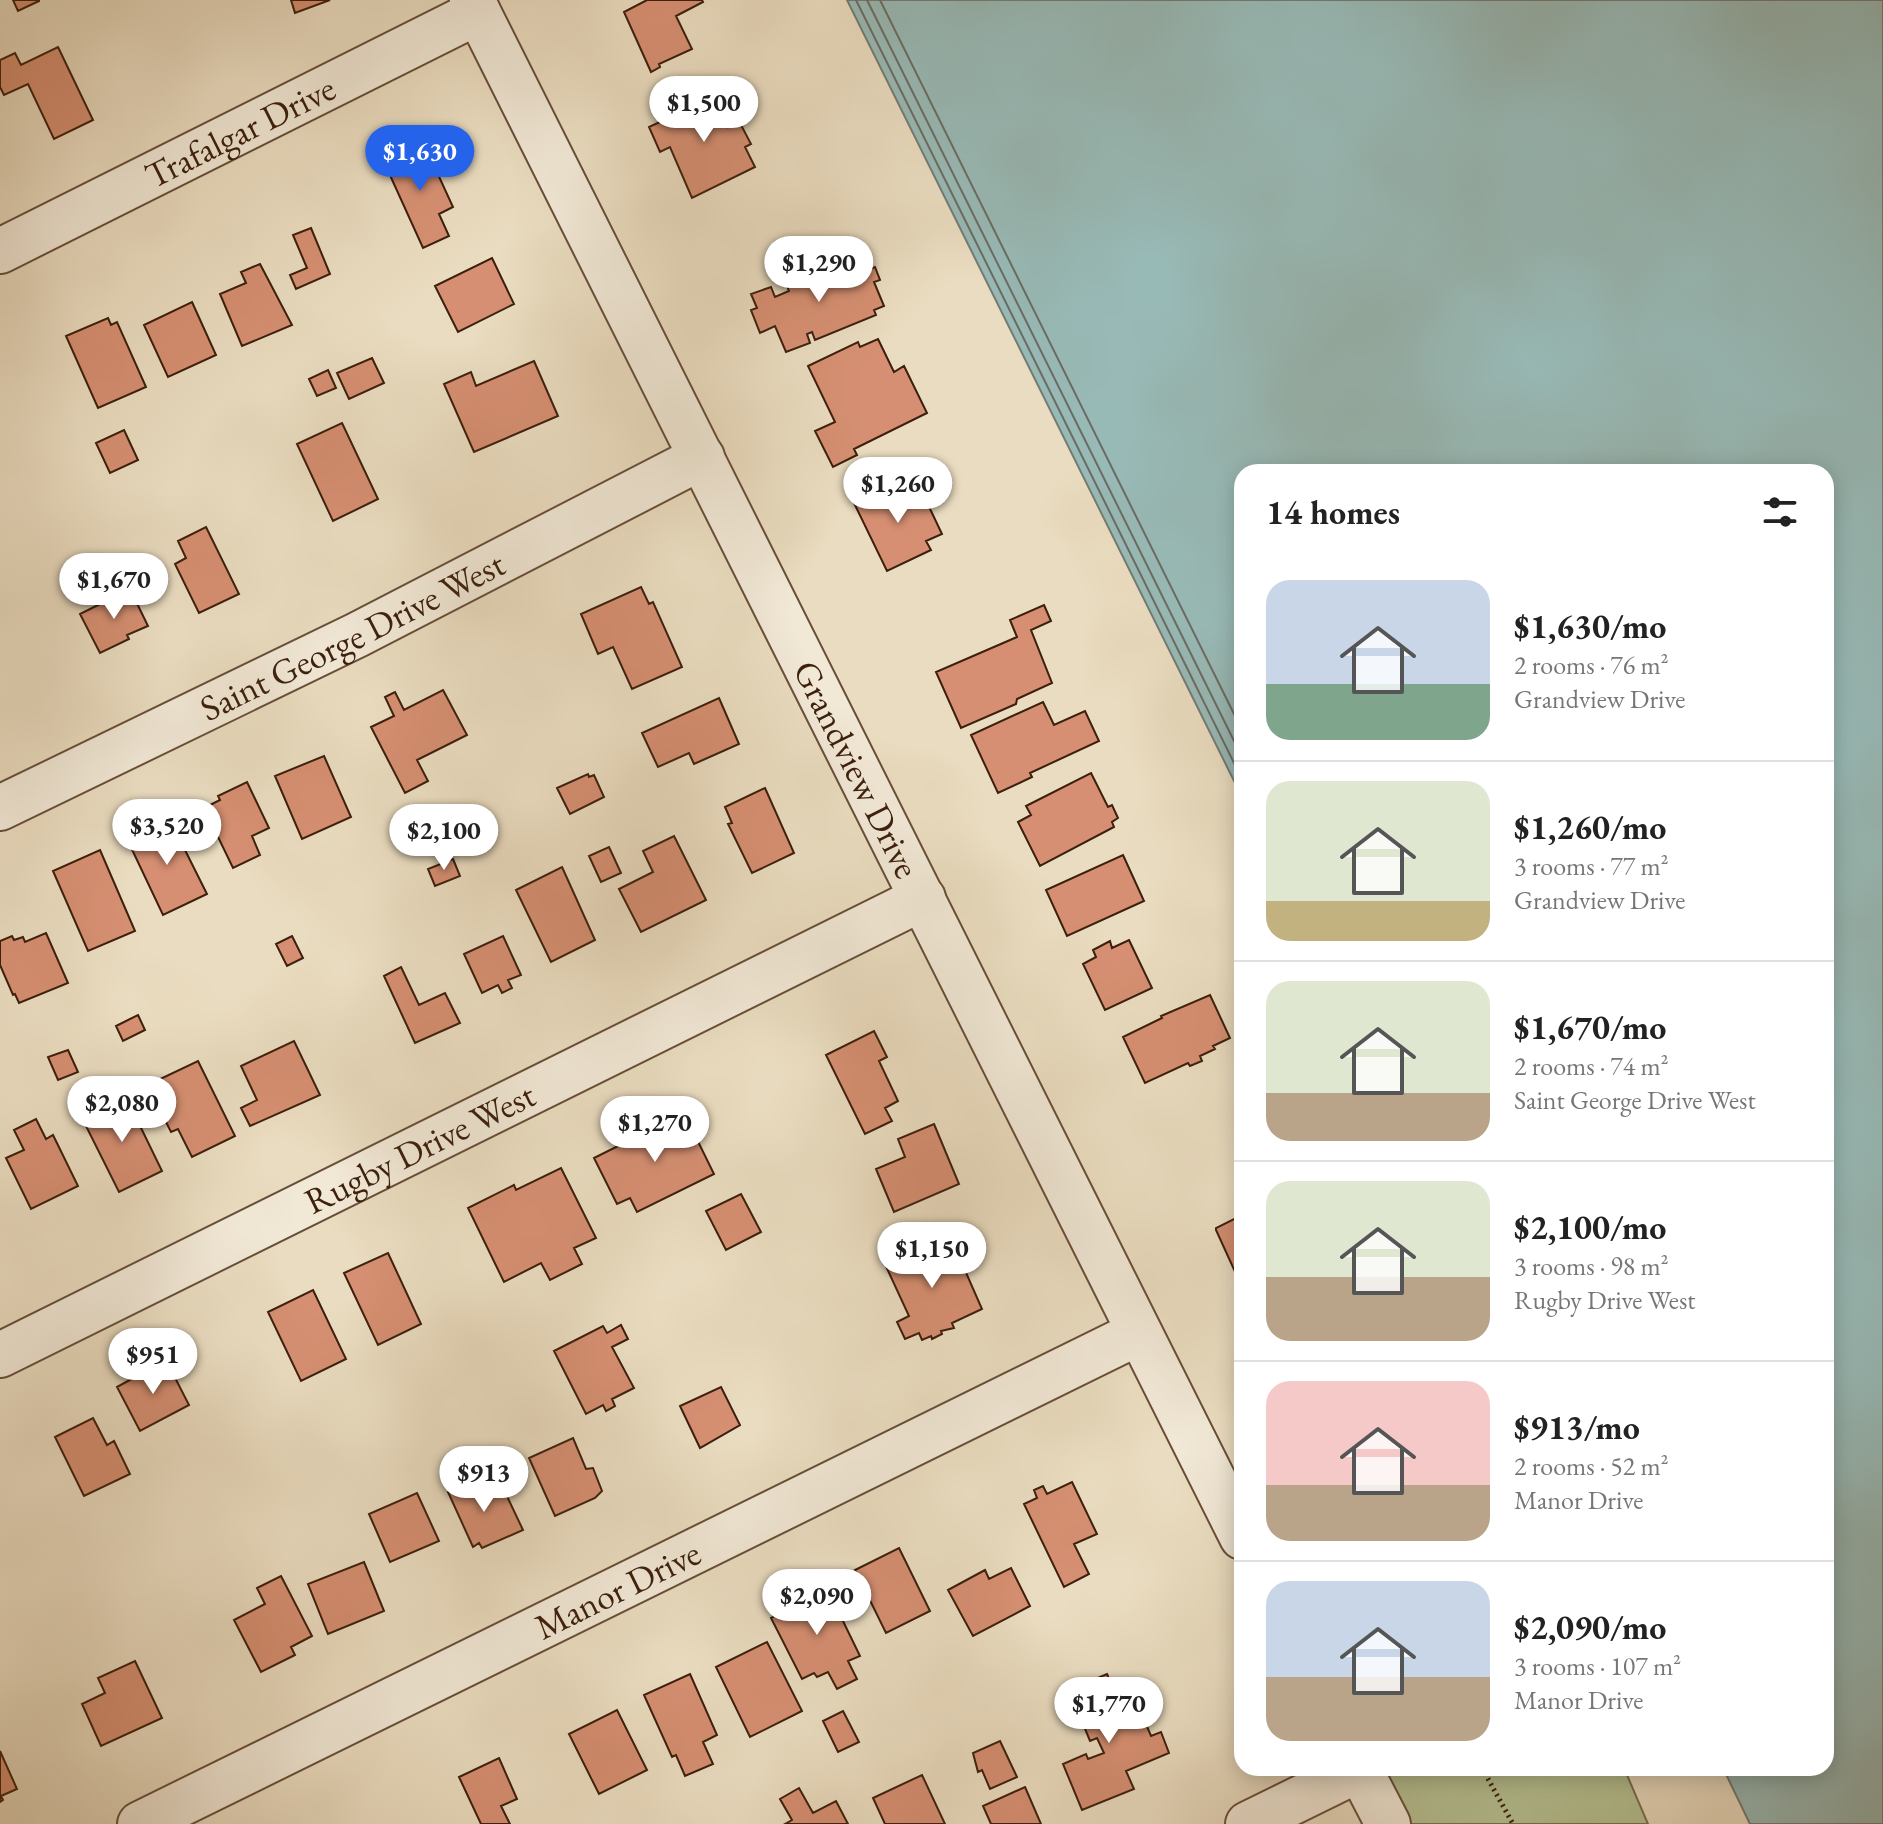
<!DOCTYPE html>
<html lang="en">
<head>
<meta charset="utf-8">
<style>
	body { margin:0; font-family:"EB Garamond",serif; background:#f2f2f2; color:#222; height:100vh; display:flex; flex-direction:column; font-size:30px; white-space:nowrap }
	* { box-sizing:border-box; margin:0 }
	p { font-size:26px; color:#767676 }
	.icon { flex:none; width:44px; height:44px; fill:none; stroke:currentColor; stroke-width:2; stroke-linecap:round; stroke-linejoin:round }
	.map { position:relative; flex:1; overflow:hidden }
	.drawer { position:absolute; left:1234px; top:464px; width:600px; height:1312px; display:flex; flex-direction:column; background:#fff; border-radius:24px; box-shadow:0 4px 20px #0003 }
	.drawer>* { flex:none }
	.price { position:absolute; translate:-50% -68px; padding:0 18px; border-radius:28px; background:#fff; color:#222; font-size:26px; line-height:52px; filter:drop-shadow(0 2px 4px #0008) }
	.price::after { content:''; position:absolute; left:50%; top:48px; width:24px; height:18px; margin-left:-12px; background:inherit; clip-path:polygon(0 0,100% 0,50% 100%) }
	.price.current { background:#2563eb; color:#fff }
	ul { padding:0; list-style:none }
	li { display:flex; align-items:center; gap:24px; height:200px; padding:0 32px }
	li+li { border-top:2px solid #e0e0e0 }
	li span { display:grid; place-items:center; flex:none; width:224px; height:160px; border-radius:24px; color:#555 }
	li>.icon { margin-inline-start:auto }
	span .icon { width:96px; height:96px; fill:#fffc; stroke-width:1 }
	li b { font-size:34px }
	h2 { display:flex; justify-content:space-between; align-items:center; height:96px; padding:0 32px; font-size:34px }
	.map>svg:first-child { display:block }
	.green { fill:#b5c193; stroke:#787050; stroke-width:2 }
	.water { fill:#98bab7; stroke:#737c73; stroke-width:2 }
	.lines { fill:none; stroke-linecap:round; stroke-linejoin:round }
	.shore { stroke:#6a6c62; stroke-width:2 }
	.building { fill:#d68f72; stroke:#3c1f0c; stroke-width:2 }
	.minor-casing { stroke:#684e39; stroke-width:48 }
	.path { stroke:#3c1f0c; stroke-width:5; stroke-dasharray:2 4; stroke-linecap:butt }
	.minor { stroke:#f1e8d6; stroke-width:44 }
	.labels { text-anchor:middle; stroke-width:6; stroke-linejoin:round; paint-order:stroke }
	.street-label { font-size:36px; fill:#3c1f0c; stroke:#f1e8d6 }
</style>
</head>
<body>
<div class="map">
<svg width="1883" height="1824" viewBox="0 0 1883 1824">
	<rect width="100%" height="100%" fill="#eadcc0"/>
	<filter id="stains"><feTurbulence type="fractalNoise" baseFrequency=".0025" numOctaves="4"/><feColorMatrix values="0 0 0 0 .2 0 0 0 0 .09 0 0 0 0 .02 0 0 0 .5 -.17"/></filter>
	<radialGradient id="worn" r=".72"><stop offset=".6" stop-color="#630" stop-opacity="0"/><stop offset="1" stop-color="#630" stop-opacity=".3"/></radialGradient>
	<path class="green" d="M 1373,1768 L 1624,1768 L 1648,1824 L 1402,1824 Z"/>
	<path class="water" d="M 847,0 L 1883,0 L 1883,1824 L 1750,1824 L 1723,1768 L 1826,1768 L 1826,472 L 1242,472 L 1242,797 Z"/>
	<g class="lines">
		<path class="shore" d="M 856,0 L 1242,779
			M 867,0 L 1242,757
			M 880,0 L 1242,730"/>
	</g>
	<path class="building" d="M 13,0 L 39,0 L 39,1 L 18,11 Z
		M 291,0 L 330,0 L 295,13 Z
		M 647,0 L 702,0 L 703,2 L 676,16 L 692,49 L 659,64 L 660,67 L 651,72 L 624,12 Z
		M 58,47 L 93,120 L 54,139 L 28,84 L 4,95 L 0,87 L 0,60 L 15,53 L 21,65 Z
		M 709,93 L 718,94 L 724,106 L 722,114 L 728,127 L 739,121 L 751,144 L 745,147 L 755,167 L 692,198 L 670,147 L 660,152 L 649,127 L 677,114 L 675,110 Z
		M 405,146 L 409,154 L 425,146 L 453,207 L 439,214 L 449,236 L 423,248 L 384,162 L 394,158 L 391,152 Z
		M 311,228 L 330,274 L 296,289 L 290,275 L 307,268 L 293,235 Z
		M 860,256 L 866,271 L 875,267 L 880,280 L 874,282 L 884,306 L 874,310 L 876,315 L 815,340 L 812,332 L 807,334 L 810,343 L 786,352 L 775,326 L 760,333 L 751,310 L 757,308 L 751,294 L 771,287 L 775,297 L 789,291 L 787,286 Z
		M 492,258 L 514,304 L 458,332 L 435,286 Z
		M 260,264 L 292,325 L 242,346 L 220,294 L 246,283 L 241,272 Z
		M 192,302 L 216,355 L 168,377 L 144,325 Z
		M 108,318 L 111,325 L 117,322 L 146,387 L 98,408 L 66,336 Z
		M 878,339 L 894,372 L 904,366 L 927,413 L 854,449 L 857,455 L 833,467 L 815,431 L 835,422 L 808,366 L 858,342 L 860,347 Z
		M 372,358 L 384,383 L 349,399 L 337,373 Z
		M 534,361 L 558,416 L 474,452 L 444,384 L 471,372 L 476,386 Z
		M 328,370 L 336,388 L 317,396 L 309,379 Z
		M 342,423 L 378,499 L 333,521 L 297,444 Z
		M 124,430 L 138,460 L 110,473 L 96,443 Z
		M 895,484 L 897,488 L 900,486 L 904,496 L 911,493 L 913,499 L 923,494 L 942,534 L 926,541 L 931,550 L 887,571 L 854,503 Z
		M 206,527 L 239,594 L 199,613 L 175,564 L 186,558 L 178,541 Z
		M 641,587 L 649,604 L 653,602 L 682,667 L 632,689 L 613,647 L 598,654 L 581,614 Z
		M 130,589 L 148,626 L 127,635 L 129,639 L 100,653 L 80,614 Z
		M 1044,605 L 1051,621 L 1031,630 L 1052,683 L 1017,699 L 1016,704 L 961,728 L 936,672 L 1017,637 L 1010,620 Z
		M 443,690 L 467,735 L 417,760 L 428,781 L 405,793 L 371,727 L 394,716 L 385,697 L 395,692 L 404,710 Z
		M 719,698 L 739,744 L 694,764 L 689,753 L 658,767 L 642,733 Z
		M 1043,702 L 1054,725 L 1085,711 L 1099,741 L 1030,773 L 1032,777 L 998,793 L 971,735 Z
		M 324,756 L 351,817 L 302,839 L 275,776 Z
		M 1091,773 L 1108,807 L 1112,805 L 1118,818 L 1112,822 L 1114,827 L 1040,866 L 1018,822 L 1031,815 L 1026,806 Z
		M 588,774 L 589,777 L 594,775 L 604,797 L 570,814 L 557,788 Z
		M 247,782 L 269,828 L 252,836 L 260,855 L 233,868 L 204,808 L 220,800 L 218,796 Z
		M 765,788 L 794,853 L 752,873 L 728,824 L 732,823 L 725,807 Z
		M 169,818 L 207,894 L 163,915 L 127,839 Z
		M 674,836 L 706,900 L 641,932 L 619,889 L 653,872 L 643,851 Z
		M 609,847 L 621,873 L 601,882 L 589,856 Z
		M 100,850 L 135,931 L 88,951 L 53,871 Z
		M 1123,855 L 1144,901 L 1067,936 L 1046,890 Z
		M 453,859 L 460,876 L 435,886 L 428,869 Z
		M 562,867 L 595,940 L 551,962 L 516,890 Z
		M 46,933 L 68,983 L 19,1003 L 15,994 L 13,995 L 0,965 L 0,941 L 12,936 L 14,940 L 23,937 L 25,942 Z
		M 292,936 L 303,958 L 287,966 L 276,944 Z
		M 503,936 L 521,975 L 508,980 L 512,988 L 502,993 L 498,985 L 482,993 L 464,954 Z
		M 1129,940 L 1152,988 L 1105,1010 L 1083,964 L 1096,957 L 1093,950 L 1110,941 L 1112,948 Z
		M 401,967 L 419,1005 L 445,993 L 460,1023 L 415,1043 L 384,976 Z
		M 1210,995 L 1230,1038 L 1213,1046 L 1215,1049 L 1200,1056 L 1202,1061 L 1190,1066 L 1188,1063 L 1145,1083 L 1123,1037 L 1162,1018 L 1161,1016 Z
		M 138,1015 L 145,1030 L 123,1041 L 116,1026 Z
		M 874,1031 L 887,1057 L 879,1061 L 898,1101 L 885,1108 L 892,1121 L 865,1134 L 826,1055 Z
		M 294,1041 L 320,1095 L 250,1126 L 241,1108 L 257,1100 L 241,1066 Z
		M 68,1050 L 78,1072 L 58,1080 L 48,1057 Z
		M 198,1061 L 235,1136 L 192,1157 L 178,1129 L 171,1132 L 160,1110 L 168,1106 L 156,1081 Z
		M 126,1097 L 162,1171 L 119,1192 L 82,1118 Z
		M 684,1113 L 714,1174 L 637,1212 L 630,1198 L 617,1204 L 594,1158 Z
		M 36,1119 L 46,1139 L 53,1135 L 78,1186 L 31,1209 L 6,1158 L 24,1150 L 14,1130 Z
		M 934,1124 L 959,1184 L 894,1212 L 876,1169 L 905,1157 L 898,1139 Z
		M 561,1168 L 596,1238 L 574,1248 L 582,1264 L 550,1280 L 541,1263 L 504,1282 L 468,1208 L 514,1185 L 516,1190 Z
		M 741,1194 L 761,1232 L 726,1250 L 706,1211 Z
		M 1242,1215 L 1242,1287 L 1216,1230 L 1216,1228 Z
		M 939,1237 L 950,1263 L 960,1259 L 982,1309 L 952,1323 L 954,1328 L 941,1331 L 942,1334 L 932,1339 L 931,1336 L 922,1340 L 919,1333 L 905,1339 L 897,1322 L 909,1316 L 884,1262 Z
		M 388,1253 L 421,1324 L 378,1345 L 344,1273 Z
		M 313,1290 L 346,1359 L 301,1381 L 268,1312 Z
		M 621,1325 L 628,1339 L 612,1347 L 634,1388 L 612,1399 L 615,1406 L 606,1411 L 603,1405 L 586,1414 L 554,1351 L 603,1326 L 607,1333 Z
		M 166,1360 L 189,1405 L 140,1431 L 117,1387 Z
		M 721,1387 L 740,1425 L 700,1448 L 680,1406 Z
		M 93,1418 L 107,1445 L 114,1441 L 130,1474 L 84,1496 L 55,1437 Z
		M 573,1438 L 586,1469 L 593,1468 L 602,1491 L 595,1498 L 555,1516 L 529,1458 Z
		M 481,1476 L 491,1498 L 505,1492 L 523,1530 L 482,1548 L 479,1543 L 473,1547 L 448,1492 Z
		M 1072,1482 L 1097,1534 L 1074,1544 L 1089,1574 L 1064,1587 L 1024,1504 L 1037,1498 L 1034,1490 L 1043,1486 L 1047,1494 Z
		M 417,1493 L 439,1541 L 390,1562 L 369,1514 Z
		M 899,1548 L 930,1611 L 886,1633 L 855,1570 Z
		M 364,1562 L 384,1611 L 328,1634 L 308,1584 Z
		M 1011,1568 L 1030,1606 L 973,1636 L 948,1590 L 985,1570 L 989,1579 Z
		M 281,1576 L 312,1636 L 291,1647 L 295,1655 L 261,1672 L 234,1620 L 265,1604 L 257,1588 Z
		M 825,1584 L 860,1656 L 848,1661 L 857,1679 L 837,1689 L 828,1672 L 817,1677 L 814,1673 L 802,1679 L 771,1618 L 785,1611 L 782,1606 Z
		M 767,1642 L 802,1711 L 750,1737 L 716,1667 Z
		M 135,1661 L 162,1718 L 101,1746 L 82,1704 L 105,1693 L 98,1678 Z
		M 690,1674 L 717,1735 L 703,1742 L 713,1764 L 685,1776 L 676,1755 L 672,1757 L 644,1695 Z
		M 1107,1674 L 1128,1723 L 1143,1717 L 1151,1736 L 1161,1732 L 1169,1753 L 1126,1771 L 1134,1789 L 1082,1810 L 1063,1764 L 1086,1754 L 1088,1759 L 1104,1753 L 1097,1738 L 1090,1741 L 1069,1690 Z
		M 617,1710 L 647,1770 L 599,1794 L 569,1734 Z
		M 843,1711 L 859,1742 L 838,1752 L 823,1721 Z
		M 1000,1741 L 1017,1777 L 990,1789 L 982,1770 L 978,1772 L 973,1753 Z
		M 0,1751 L 17,1789 L 1,1796 L 3,1800 L 0,1802 Z
		M 499,1758 L 517,1799 L 501,1806 L 510,1824 L 481,1824 L 459,1777 Z
		M 922,1775 L 945,1824 L 885,1824 L 873,1798 Z
		M 1025,1787 L 1041,1824 L 991,1824 L 983,1806 Z
		M 799,1788 L 813,1813 L 836,1801 L 848,1824 L 785,1824 L 792,1820 L 780,1799 Z"/>
	<g class="lines">
		<defs>
			<g id="minor">
				<path id="s1" d="M 472,0 L 1242,1537"/>
				<path id="s2" d="M 0,251 L 478,12"/>
				<path id="s3" d="M 0,808 L 357,635 L 702,457"/>
				<path id="s4" d="M 0,1355 L 923,898"/>
				<path d="M 1359,1768 L 1388,1824"/>
				<path id="s5" d="M 140,1824 L 1138,1333"/>
				<path d="M 1248,1824 L 1360,1769"/>
			</g>
		</defs>
		<use href="#minor" class="minor-casing"/>
		<path class="path" d="M 1482,1768 L 1513,1824"/>
		<use href="#minor" class="minor"/>
	</g>
	<g class="labels">
		<g class="street-label">
			<text dy="13" stroke="none"><textPath href="#s2" startOffset="268">Trafalgar Drive</textPath></text>
			<text dy="13" stroke="none"><textPath href="#s3" startOffset="392">Saint George Drive West</textPath></text>
			<text dy="13" stroke="none"><textPath href="#s1" startOffset="860">Grandview Drive</textPath></text>
			<text dy="13" stroke="none"><textPath href="#s4" startOffset="468">Rugby Drive West</textPath></text>
			<text dy="13" stroke="none"><textPath href="#s5" startOffset="532">Manor Drive</textPath></text>
		</g>
	</g>
	<rect width="100%" height="100%" filter="url(#stains)"/>
	<rect width="100%" height="100%" fill="url(#worn)"/>
</svg>
<b class="price" style="left:704px;top:144px">$1,500</b>
<b class="price current" style="left:420px;top:193px">$1,630</b>
<b class="price" style="left:819px;top:304px">$1,290</b>
<b class="price" style="left:898px;top:525px">$1,260</b>
<b class="price" style="left:114px;top:621px">$1,670</b>
<b class="price" style="left:167px;top:867px">$3,520</b>
<b class="price" style="left:444px;top:872px">$2,100</b>
<b class="price" style="left:122px;top:1144px">$2,080</b>
<b class="price" style="left:655px;top:1164px">$1,270</b>
<b class="price" style="left:932px;top:1290px">$1,150</b>
<b class="price" style="left:153px;top:1396px">$951</b>
<b class="price" style="left:484px;top:1514px">$913</b>
<b class="price" style="left:817px;top:1637px">$2,090</b>
<b class="price" style="left:1109px;top:1745px">$1,770</b>
<section class="drawer">
<h2>14 homes<svg class="icon" aria-label="filters" viewBox="0 0 24 24"><path d="M4 7h16M4 17h16"/><circle cx="9" cy="7" r="2"/><circle cx="15" cy="17" r="2"/></svg></h2>
<ul>
<li><span style="background:linear-gradient(#c9d6e8 65%,#7fa58c 0)"><svg class="icon" aria-label="home" viewBox="0 0 24 24"><path d="M3 11l9-7 9 7M6 9v11h12V9"/></svg></span><div><b>$1,630/mo</b><p>2 rooms · 76 m²</p><p>Grandview Drive</p></div></li>
<li><span style="background:linear-gradient(#dfe7d0 75%,#c2b280 0)"><svg class="icon" aria-label="home" viewBox="0 0 24 24"><path d="M3 11l9-7 9 7M6 9v11h12V9"/></svg></span><div><b>$1,260/mo</b><p>3 rooms · 77 m²</p><p>Grandview Drive</p></div></li>
<li><span style="background:linear-gradient(#dfe7d0 70%,#b9a48a 0)"><svg class="icon" aria-label="home" viewBox="0 0 24 24"><path d="M3 11l9-7 9 7M6 9v11h12V9"/></svg></span><div><b>$1,670/mo</b><p>2 rooms · 74 m²</p><p>Saint George Drive West</p></div></li>
<li><span style="background:linear-gradient(#dfe7d0 60%,#b9a48a 0)"><svg class="icon" aria-label="home" viewBox="0 0 24 24"><path d="M3 11l9-7 9 7M6 9v11h12V9"/></svg></span><div><b>$2,100/mo</b><p>3 rooms · 98 m²</p><p>Rugby Drive West</p></div></li>
<li><span style="background:linear-gradient(#f6c9c9 65%,#b9a48a 0)"><svg class="icon" aria-label="home" viewBox="0 0 24 24"><path d="M3 11l9-7 9 7M6 9v11h12V9"/></svg></span><div><b>$913/mo</b><p>2 rooms · 52 m²</p><p>Manor Drive</p></div></li>
<li><span style="background:linear-gradient(#c9d6e8 60%,#b9a48a 0)"><svg class="icon" aria-label="home" viewBox="0 0 24 24"><path d="M3 11l9-7 9 7M6 9v11h12V9"/></svg></span><div><b>$2,090/mo</b><p>3 rooms · 107 m²</p><p>Manor Drive</p></div></li>
</ul>
</section>
</div>
</body>
</html>
